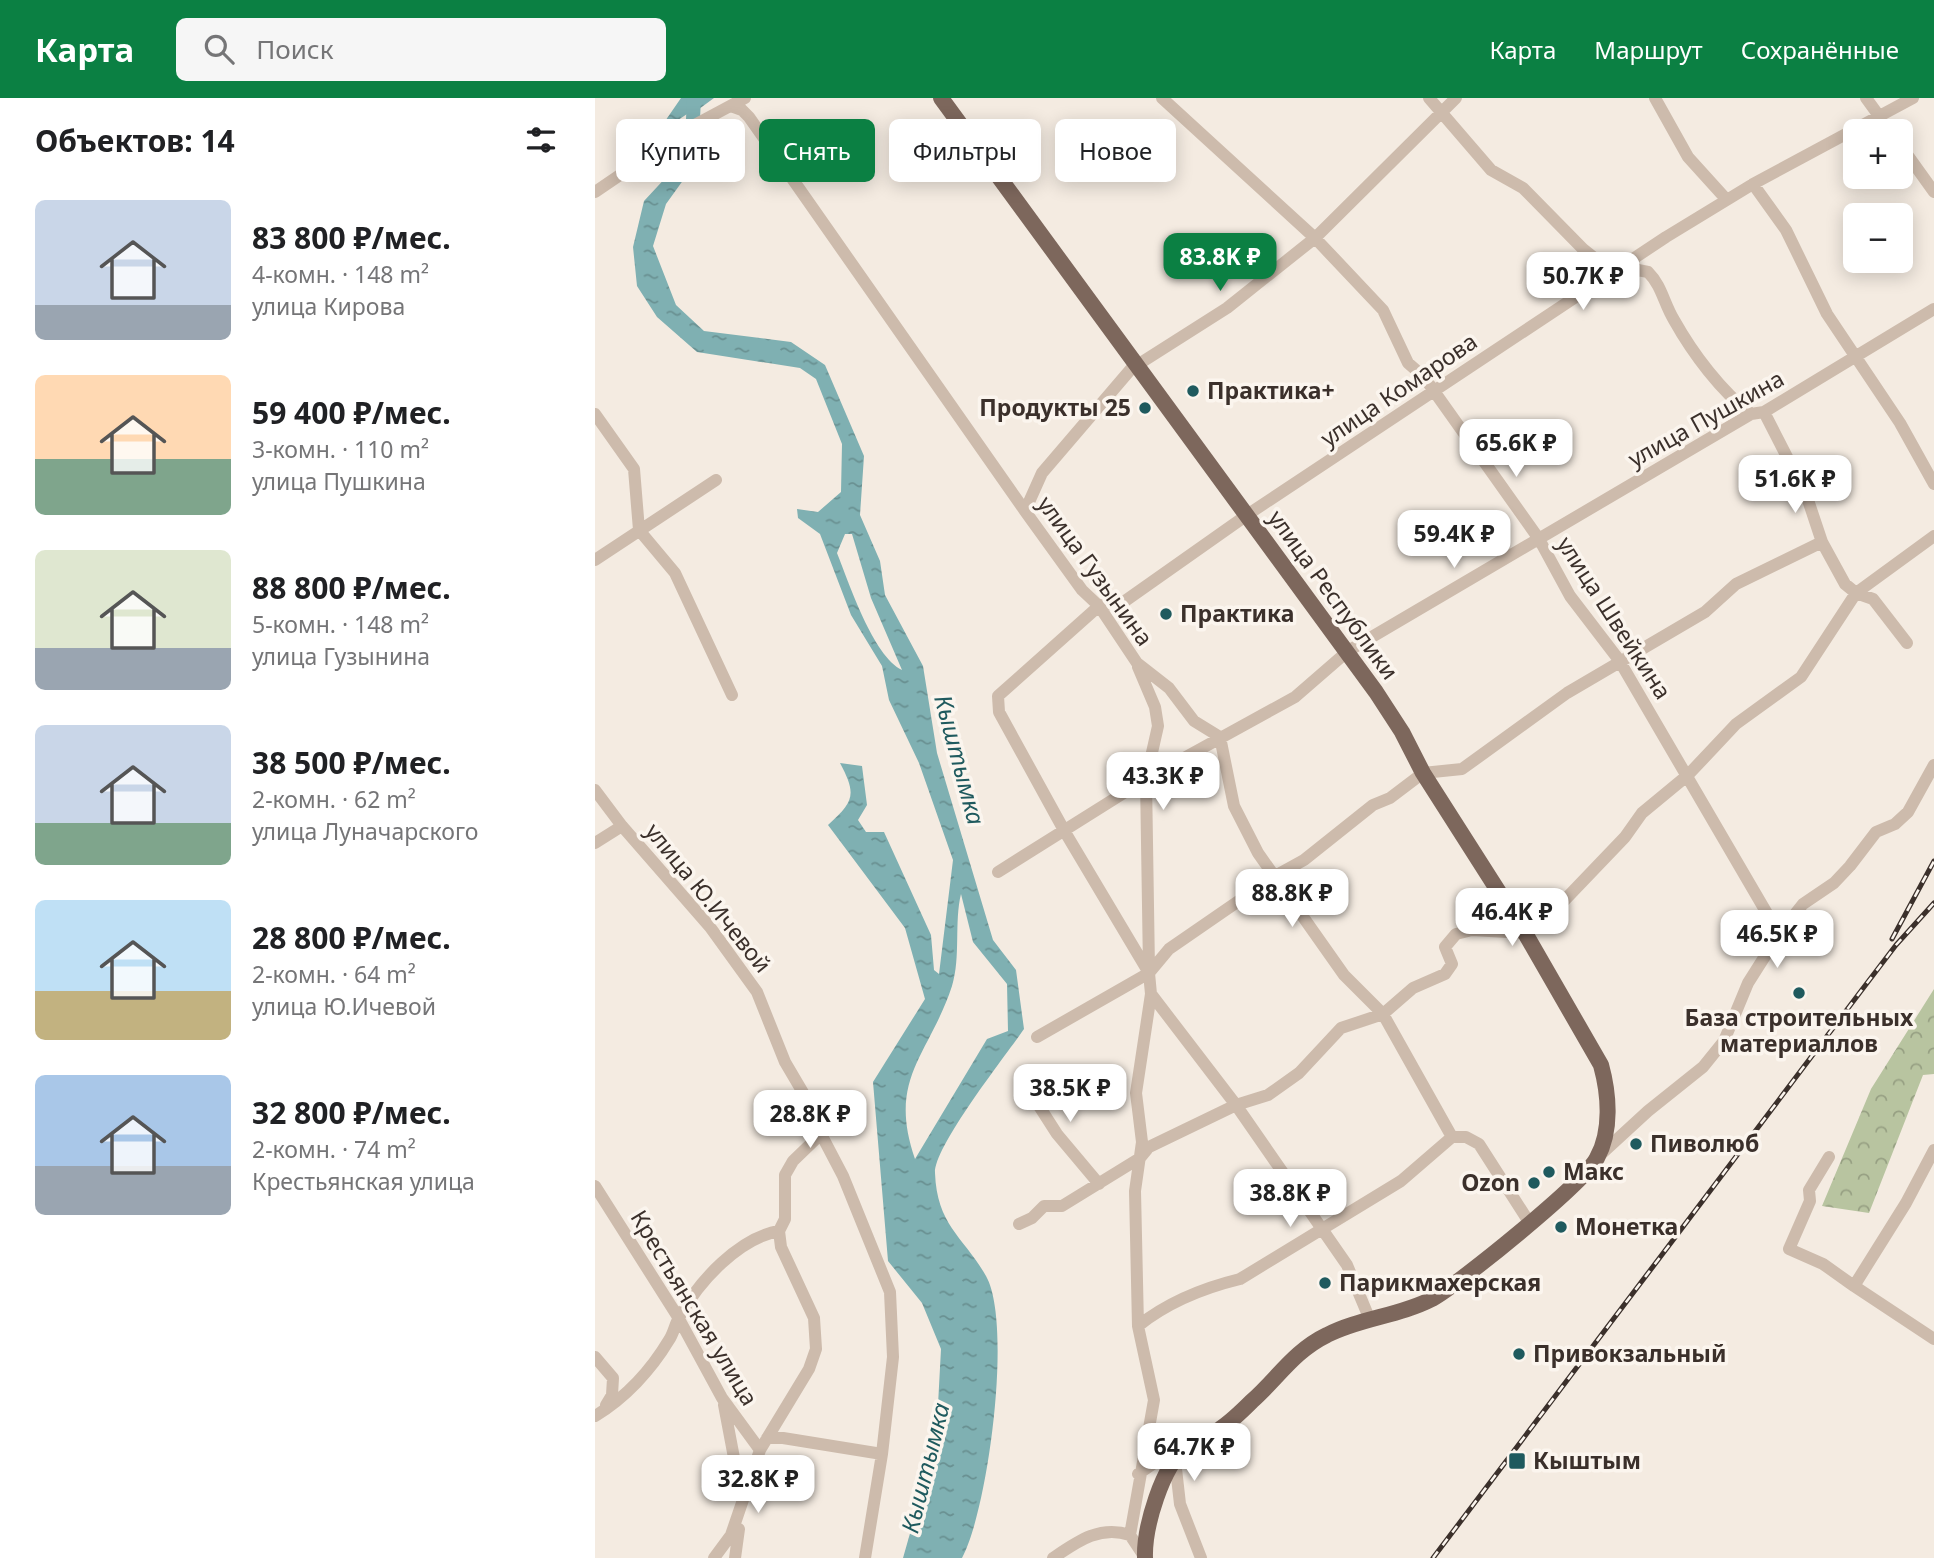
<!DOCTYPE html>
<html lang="ru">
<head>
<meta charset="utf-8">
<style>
	body { margin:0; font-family:"Noto Sans",sans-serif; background:#f6f6f6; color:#202124; height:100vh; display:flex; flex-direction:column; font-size:26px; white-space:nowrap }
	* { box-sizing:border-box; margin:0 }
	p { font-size:23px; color:#757577 }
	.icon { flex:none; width:38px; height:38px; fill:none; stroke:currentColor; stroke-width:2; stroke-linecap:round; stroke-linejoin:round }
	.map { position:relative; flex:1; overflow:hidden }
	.sheet { display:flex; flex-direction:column; background:#fff; width:595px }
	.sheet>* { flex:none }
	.banner { position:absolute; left:21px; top:21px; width:665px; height:63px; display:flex; gap:14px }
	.controls { position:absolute; left:1248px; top:21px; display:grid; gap:14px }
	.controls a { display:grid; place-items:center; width:70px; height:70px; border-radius:10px; background:#fff; box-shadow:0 4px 18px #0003; font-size:35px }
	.price { position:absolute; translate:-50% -60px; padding:0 16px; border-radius:14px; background:#fff; color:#222; font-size:23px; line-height:46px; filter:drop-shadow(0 2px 4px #0008) }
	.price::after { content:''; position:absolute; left:50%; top:42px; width:21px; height:16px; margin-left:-10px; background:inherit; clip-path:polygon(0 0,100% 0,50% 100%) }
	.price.current { background:#0b8043; color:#fff }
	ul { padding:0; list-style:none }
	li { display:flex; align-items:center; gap:21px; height:175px; padding:0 35px }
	li span { display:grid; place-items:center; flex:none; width:196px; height:140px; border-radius:10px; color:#555 }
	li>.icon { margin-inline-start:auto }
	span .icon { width:84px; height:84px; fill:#fffc; stroke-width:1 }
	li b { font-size:30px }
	h2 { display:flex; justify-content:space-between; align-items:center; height:84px; padding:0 35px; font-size:30px }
	.chip { padding:0 24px; border-radius:10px; background:#fff; box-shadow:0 4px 18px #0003; font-size:24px; line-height:63px }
	.chip.current { background:#0b8043; color:#fff }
	header { display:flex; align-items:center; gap:42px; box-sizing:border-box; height:98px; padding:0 35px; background:#0b8043; color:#fff }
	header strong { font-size:33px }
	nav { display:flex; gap:38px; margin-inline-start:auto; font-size:24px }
	.search { width:490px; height:63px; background:#f6f6f6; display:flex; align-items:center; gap:18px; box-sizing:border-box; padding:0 24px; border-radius:10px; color:#757577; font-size:26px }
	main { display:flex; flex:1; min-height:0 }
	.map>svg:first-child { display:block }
	.forest { fill:url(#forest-crowns) }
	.water { fill:url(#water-ripples); fill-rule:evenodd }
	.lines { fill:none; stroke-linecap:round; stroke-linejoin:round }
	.river { stroke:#7fb0b2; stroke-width:14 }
	.minor { stroke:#cdbbac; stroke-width:12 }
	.major { stroke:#7d675c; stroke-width:16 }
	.rail-casing { stroke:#3b302b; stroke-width:5 }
	.rail { stroke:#fbf5ee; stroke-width:2.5; stroke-dasharray:8; stroke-linecap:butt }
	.poi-dot { fill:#1f5a5e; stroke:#fbf5ee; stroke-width:2.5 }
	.labels { text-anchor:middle; stroke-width:7; stroke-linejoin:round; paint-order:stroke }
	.street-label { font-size:23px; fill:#3b302b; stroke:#fbf5ee }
	.poi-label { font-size:23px; font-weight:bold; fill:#3b302b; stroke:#fbf5ee; text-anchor:start }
	.water-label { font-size:24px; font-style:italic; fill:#1f5a5e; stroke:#fbf5ee }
</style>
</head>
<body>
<header>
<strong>Карта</strong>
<div class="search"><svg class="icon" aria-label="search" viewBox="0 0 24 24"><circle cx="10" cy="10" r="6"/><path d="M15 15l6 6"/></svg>Поиск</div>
<nav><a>Карта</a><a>Маршрут</a><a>Сохранённые</a></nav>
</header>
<main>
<section class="sheet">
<h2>Объектов: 14<svg class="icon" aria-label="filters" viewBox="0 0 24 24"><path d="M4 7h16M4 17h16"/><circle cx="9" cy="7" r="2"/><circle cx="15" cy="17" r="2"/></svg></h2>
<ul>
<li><span style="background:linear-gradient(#c9d6e8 75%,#9aa5b1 0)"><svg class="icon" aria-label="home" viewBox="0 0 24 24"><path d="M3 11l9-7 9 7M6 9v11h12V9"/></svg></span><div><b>83 800 ₽/мес.</b><p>4-комн. · 148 m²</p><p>улица Кирова</p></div></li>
<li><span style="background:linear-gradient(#ffd9b3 60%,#7fa58c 0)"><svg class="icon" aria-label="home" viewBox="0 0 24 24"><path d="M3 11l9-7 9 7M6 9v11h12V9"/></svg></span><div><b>59 400 ₽/мес.</b><p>3-комн. · 110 m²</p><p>улица Пушкина</p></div></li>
<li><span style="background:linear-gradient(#dfe7d0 70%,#9aa5b1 0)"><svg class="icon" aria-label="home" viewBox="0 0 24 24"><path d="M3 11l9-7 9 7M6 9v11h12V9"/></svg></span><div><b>88 800 ₽/мес.</b><p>5-комн. · 148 m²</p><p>улица Гузынина</p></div></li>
<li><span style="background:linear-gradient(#c9d6e8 70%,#7fa58c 0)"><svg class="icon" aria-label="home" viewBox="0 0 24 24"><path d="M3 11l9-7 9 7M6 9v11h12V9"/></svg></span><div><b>38 500 ₽/мес.</b><p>2-комн. · 62 m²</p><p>улица Луначарского</p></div></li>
<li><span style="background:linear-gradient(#bfe0f5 65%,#c2b280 0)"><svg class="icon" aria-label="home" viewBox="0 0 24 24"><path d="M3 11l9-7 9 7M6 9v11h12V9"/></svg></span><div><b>28 800 ₽/мес.</b><p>2-комн. · 64 m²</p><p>улица Ю.Ичевой</p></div></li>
<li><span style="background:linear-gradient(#a9c7e8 65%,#9aa5b1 0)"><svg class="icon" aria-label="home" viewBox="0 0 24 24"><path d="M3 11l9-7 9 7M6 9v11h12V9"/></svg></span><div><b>32 800 ₽/мес.</b><p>2-комн. · 74 m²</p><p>Крестьянская улица</p></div></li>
</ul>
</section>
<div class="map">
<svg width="1339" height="1460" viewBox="0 0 1339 1460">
	<defs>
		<pattern id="forest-crowns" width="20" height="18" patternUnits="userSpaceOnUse" patternTransform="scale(1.75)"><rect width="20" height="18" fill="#b8c4a0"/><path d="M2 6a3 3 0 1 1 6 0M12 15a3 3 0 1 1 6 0" fill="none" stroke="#97a083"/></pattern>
		<pattern id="water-ripples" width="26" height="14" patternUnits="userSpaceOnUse" patternTransform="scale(1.75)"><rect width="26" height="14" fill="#7fb0b2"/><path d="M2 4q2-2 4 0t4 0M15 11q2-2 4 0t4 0" fill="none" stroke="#699091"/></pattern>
	</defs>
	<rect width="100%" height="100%" fill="#f4ebe1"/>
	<path class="forest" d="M 1339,891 L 1339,976 L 1328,977 L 1274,1115 L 1227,1108 L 1276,991 Z"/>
	<path class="water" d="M 86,0 L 119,0 L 100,14 L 98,21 L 92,16 L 67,33 L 59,48 L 55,45 Z
		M 106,37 L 113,40 L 107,56 L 71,106 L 58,148 L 81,207 L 109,233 L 196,244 L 230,267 L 269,358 L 265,417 L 285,463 L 290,497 L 328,568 L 342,655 L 398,842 L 421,872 L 429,931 C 411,957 339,1048 340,1075 C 342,1128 369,1139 391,1178 C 418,1226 393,1412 367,1460 L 308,1460 L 341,1344 L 346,1251 L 327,1205 L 293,1163 L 278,984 L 330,901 L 310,830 L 233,727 C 259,703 262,697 245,665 L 267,668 L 272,707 L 263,722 L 271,734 L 289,734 L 336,837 L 339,872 L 344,876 L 358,762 L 324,665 L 294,602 L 287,568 L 256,517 L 225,436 L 203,420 L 202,411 L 223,414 L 246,394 L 247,346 L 221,281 L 205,270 L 102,254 L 62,219 L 42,188 L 38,149 L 49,103 L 101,47 L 100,42 ZM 250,436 L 257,436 L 276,500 L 307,572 C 278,558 254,485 242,455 ZM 366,796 L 378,844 L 412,886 L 413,933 L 392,941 L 320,1061 C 292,980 334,958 357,888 C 366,859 359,824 366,796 Z"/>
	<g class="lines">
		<path class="river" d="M 99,0 L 98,21 L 106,37 L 102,55"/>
		<path class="minor" d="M 567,0 L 720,140 L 788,212 L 813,265 L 829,279 L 944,441 L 975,498 L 1024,562 L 1184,836
			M 834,0 L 896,72 L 928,90 L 988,151 L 1017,174 L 1028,178 L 1043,172 L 1053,174 C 1067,188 1069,206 1079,222 C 1098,256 1126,293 1156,316
			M 1060,0 L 1093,59 L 1131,101
			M 1271,0 L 1295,33
			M 136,8 L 147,12 L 154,19 L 430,413 L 487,492 L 504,508 L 542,565 L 574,590 L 599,623 L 625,639 L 639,708 L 663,755 L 749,877 L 788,916 L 857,1039 L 871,1039 L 884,1046 L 934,1124
			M 1306,48 L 1339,94
			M 1158,86 L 1191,132 L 1232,216 L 1305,325 L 1339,386
			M 0,94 L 94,30 L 150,0
			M 1169,314 L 1211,396 L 1227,444 L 1250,486 L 1261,495 L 1278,501 L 1312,545
			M 0,316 L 39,371 L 44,432 L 80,475 L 137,597
			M 430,413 L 447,375 L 536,271 L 632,210 L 720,140 L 861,0
			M 0,462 L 121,382
			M 543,569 L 560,609 L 563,628 L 551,681 L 554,871
			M 0,692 L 27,728 L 115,829 L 162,894 L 190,964 L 220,1015 L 226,1036 L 248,1078 L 295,1194 L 298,1259 L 287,1356 L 270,1460
			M 0,745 L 27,728
			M 403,774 L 551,681 L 700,599 L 753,553 L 1156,316 L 1169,314 L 1339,211
			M 442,939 L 554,875 L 574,851 L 680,778 L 709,762 L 778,707 L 795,700 L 828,675 L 867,671 L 972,595 L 1110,514 L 1141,486 L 1227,444
			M 428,983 L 462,1036 L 504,1086
			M 1339,1052 L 1311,1105 L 1259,1188 L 1339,1241
			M 1004,1058 L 1053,1013 L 1108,969 L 1129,943 L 1153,885 L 1184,836 L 1208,806 L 1239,785 L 1255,768 L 1281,734 L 1300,726 L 1313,714 L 1339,667
			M 1234,1059 L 1214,1092 L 1215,1103 L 1194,1151 L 1228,1166 L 1259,1188
			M 0,1088 L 83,1219 L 127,1300 L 165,1352
			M 424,1126 L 437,1120 L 449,1108 L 467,1108 L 545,1060 L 554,1049 L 641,1007 L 673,997 L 704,975 L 746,930 L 788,916 L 818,890 L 850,876 L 857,866 L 850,849 L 861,836 L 877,832 L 930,835 L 963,809 L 1030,739 L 1047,715 L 1093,677 L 1141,626 L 1206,579 L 1261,495 L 1339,438
			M 775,1222 L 752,1167 L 641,1007 L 556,896 L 554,875 L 470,734 L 404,614 L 403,598 L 504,508 L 530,503 L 652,417 L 1071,139 L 1158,86 L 1318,0
			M 543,1228 C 573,1204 608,1190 645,1181 L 806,1083 L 857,1039
			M 0,1259 L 18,1280 L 17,1297 L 11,1307
			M 129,1307 L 147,1402
			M 0,1318 C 30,1300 56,1272 74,1242 C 79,1235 80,1225 85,1218 C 104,1183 144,1140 184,1133
			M 172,1340 L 188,1340 L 287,1356
			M 551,1343 L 568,1359 L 580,1362 L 585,1406 L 606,1460
			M 543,1376 L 568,1359
			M 549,1458 L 535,1437 L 559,1302 L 543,1228 L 540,1093 L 547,1044 L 541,995 L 556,896
			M 119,1460 L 136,1437 L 165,1352 L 214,1271 L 221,1251 L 219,1220 L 186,1149 L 184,1133 L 190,1121 L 190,1077 L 198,1063 L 226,1036
			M 140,1460 L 144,1431
			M 458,1460 C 483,1443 505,1427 535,1437"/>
		<path class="major" d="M 346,0 L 781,594 L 807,634 L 828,675 L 930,835 L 1006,967 C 1014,996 1017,1033 1002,1060 C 989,1085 864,1186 837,1201 C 804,1218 765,1220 732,1237 C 699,1253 683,1280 657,1303 C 647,1313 637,1323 625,1331 C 615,1337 602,1342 592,1349 C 567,1367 549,1430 550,1460"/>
		<defs>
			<path id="rail" d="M 1297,841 L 1339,763
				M 838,1460 L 1266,893 L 1301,847 L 1339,805"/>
		</defs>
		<use href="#rail" class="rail-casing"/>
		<use href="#rail" class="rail"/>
	</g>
	<g class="poi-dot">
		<circle cx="598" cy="293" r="7"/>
		<circle cx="550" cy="310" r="7"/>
		<circle cx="571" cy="516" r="7"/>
		<circle cx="1204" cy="895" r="7"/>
		<circle cx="1041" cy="1046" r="7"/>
		<circle cx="954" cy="1074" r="7"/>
		<circle cx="939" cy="1085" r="7"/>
		<circle cx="966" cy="1129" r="7"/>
		<circle cx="730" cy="1185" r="7"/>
		<circle cx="924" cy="1256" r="7"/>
		<rect x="913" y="1354" width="18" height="18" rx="3.5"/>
	</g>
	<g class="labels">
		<g class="street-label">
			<text transform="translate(804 292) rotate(-34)" y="8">улица Комарова</text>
			<text transform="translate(1111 321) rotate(-29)" y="8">улица Пушкина</text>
			<text transform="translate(500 473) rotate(54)" y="8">улица Гузынина</text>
			<text transform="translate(738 497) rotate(54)" y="8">улица Республики</text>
			<text transform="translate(1019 520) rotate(57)" y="8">улица Швейкина</text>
			<text transform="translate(113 800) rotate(51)" y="8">улица Ю.Ичевой</text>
			<text transform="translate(99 1210) rotate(59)" y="8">Крестьянская улица</text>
		</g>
		<g class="poi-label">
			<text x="612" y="301">Практика+</text>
			<text x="536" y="318" text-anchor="end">Продукты 25</text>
			<text x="585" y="524">Практика</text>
			<text x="1204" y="928" text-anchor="middle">База cтроительных<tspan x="1204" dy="26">материаллов</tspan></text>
			<text x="1055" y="1054">Пиволюб</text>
			<text x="968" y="1082">Макс</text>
			<text x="925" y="1093" text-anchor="end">Ozon</text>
			<text x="980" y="1137">Монетка</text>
			<text x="744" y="1193">Парикмахерская</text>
			<text x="938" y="1264">Привокзальный</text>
			<text x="938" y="1371">Кыштым</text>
		</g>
		<g class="water-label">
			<text transform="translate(364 662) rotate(75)" y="8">Кыштымка</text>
			<text transform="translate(331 1370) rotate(-76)" y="8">Кыштымка</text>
		</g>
	</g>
</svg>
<div class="controls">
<a>+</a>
<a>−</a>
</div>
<b class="price current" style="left:625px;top:195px">83.8K ₽</b>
<b class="price" style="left:988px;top:214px">50.7K ₽</b>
<b class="price" style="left:921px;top:381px">65.6K ₽</b>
<b class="price" style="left:1200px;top:417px">51.6K ₽</b>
<b class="price" style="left:859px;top:472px">59.4K ₽</b>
<b class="price" style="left:568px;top:714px">43.3K ₽</b>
<b class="price" style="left:697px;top:831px">88.8K ₽</b>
<b class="price" style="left:917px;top:850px">46.4K ₽</b>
<b class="price" style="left:1182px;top:872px">46.5K ₽</b>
<b class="price" style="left:475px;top:1026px">38.5K ₽</b>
<b class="price" style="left:215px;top:1052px">28.8K ₽</b>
<b class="price" style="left:695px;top:1131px">38.8K ₽</b>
<b class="price" style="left:599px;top:1385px">64.7K ₽</b>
<b class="price" style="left:163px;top:1417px">32.8K ₽</b>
<div class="banner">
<a class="chip">Купить</a>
<a class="chip current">Снять</a>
<a class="chip">Фильтры</a>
<a class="chip">Новое</a>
</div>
</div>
</main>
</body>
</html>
